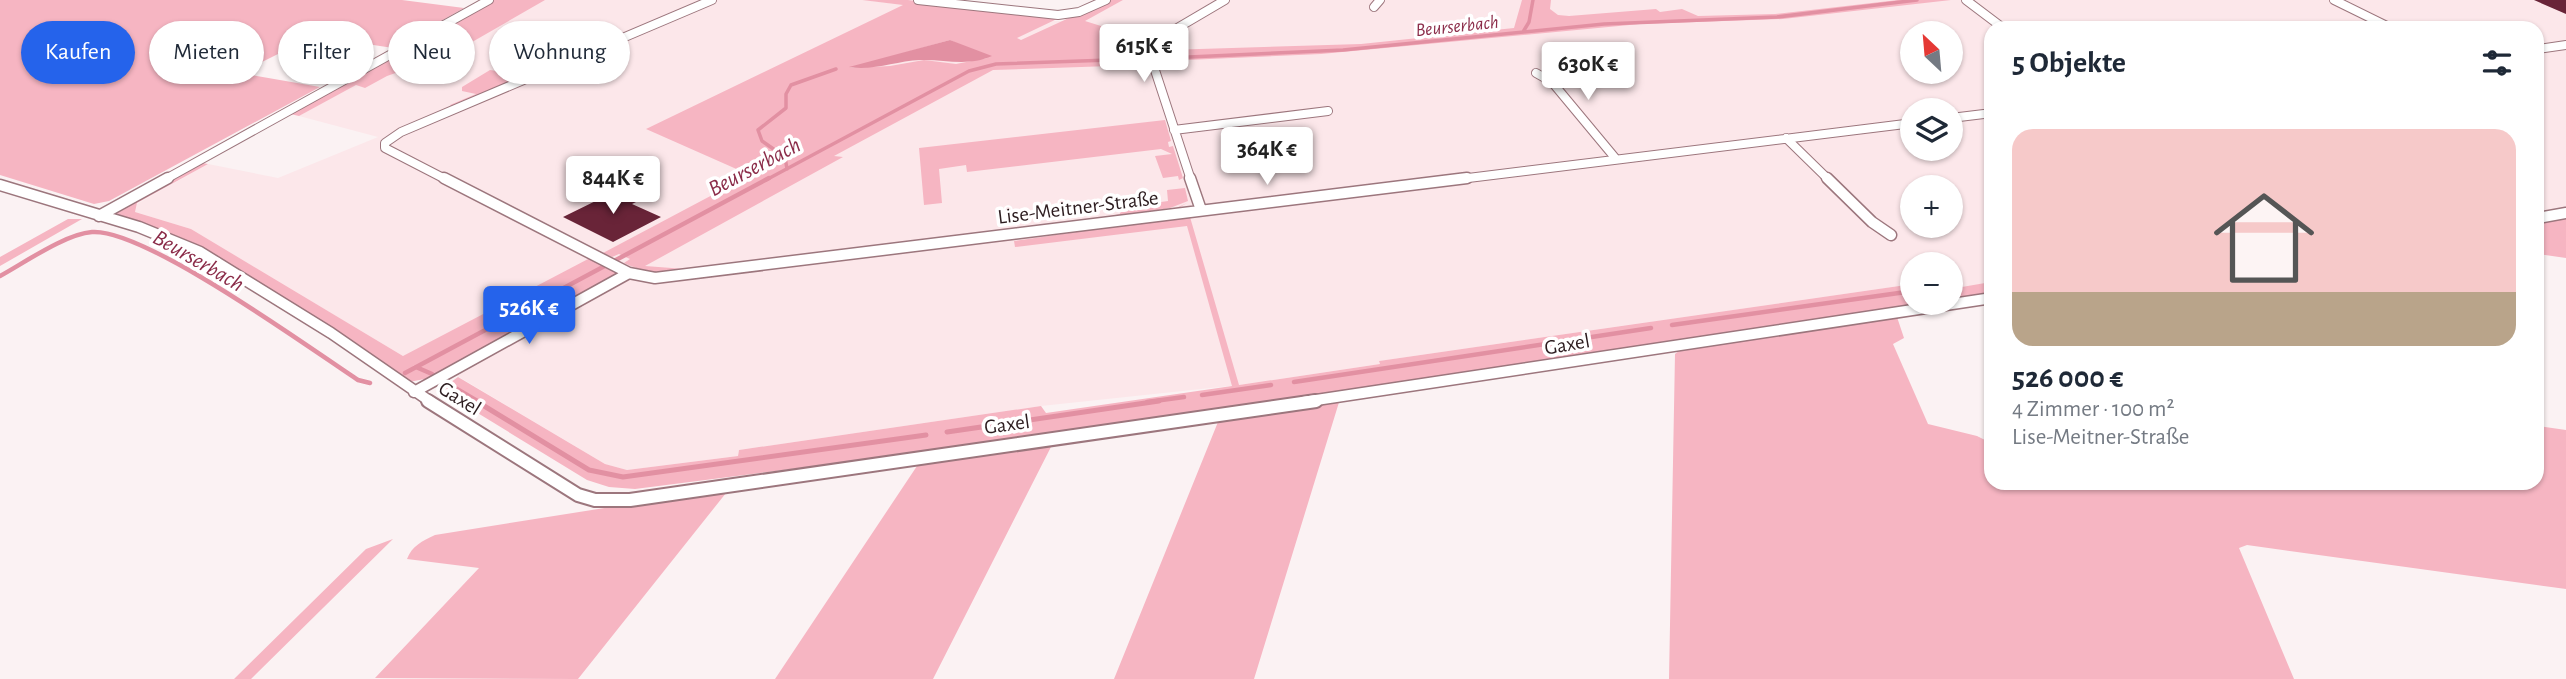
<!DOCTYPE html>
<html lang="de">
<head>
<meta charset="utf-8">
<style>
	body { margin:0; font-family:"Alegreya Sans",sans-serif; background:#f6f6f7; color:#1f2937; height:100vh; display:flex; flex-direction:column; font-size:26px; white-space:nowrap }
	* { box-sizing:border-box; margin:0 }
	p { font-size:23px; color:#747a83 }
	.icon { flex:none; width:38px; height:38px; fill:none; stroke:currentColor; stroke-width:2; stroke-linecap:round; stroke-linejoin:round }
	.map { position:relative; flex:1; overflow:hidden }
	.panel { position:absolute; left:1984px; top:21px; width:560px; height:469px; display:flex; flex-direction:column; background:#fff; border-radius:21px; box-shadow:0 2px 5px #0004 }
	.panel>* { flex:none }
	.guide { position:absolute; left:21px; top:21px; width:665px; height:63px; display:flex; gap:14px }
	.needle { width:46px; rotate:334deg }
	.fabs { position:absolute; left:1900px; top:21px; display:grid; gap:14px }
	.fabs a { display:grid; place-items:center; width:63px; height:63px; border-radius:50%; background:#fff; box-shadow:0 2px 5px #0004; font-size:35px }
	.price { position:absolute; translate:-50% -60px; padding:0 16px; border-radius:7px; background:#fff; color:#222; font-size:23px; line-height:46px; filter:drop-shadow(0 2px 4px #0008) }
	.price::after { content:''; position:absolute; left:50%; top:42px; width:21px; height:16px; margin-left:-10px; background:inherit; clip-path:polygon(0 0,100% 0,50% 100%) }
	.price.on { background:#2563eb; color:#fff }
	ul { padding:0; list-style:none }
	li { display:grid; align-content:center; gap:14px; height:371px; padding:0 28px }
	li span { display:grid; place-items:center; height:217px; border-radius:21px; color:#555 }
	li>.icon { margin-inline-start:auto }
	span .icon { width:126px; height:126px; fill:#fffc; stroke-width:1 }
	li b { font-size:30px }
	h2 { display:flex; justify-content:space-between; align-items:center; height:84px; padding:0 28px; font-size:30px }
	.chip { padding:0 24px; border-radius:32px; background:#fff; box-shadow:0 2px 5px #0004; font-size:24px; line-height:63px }
	.chip.on { background:#2563eb; color:#fff }
	.map>svg:first-child { display:block }
	.built { fill:#fce7ea; fill-rule:evenodd }
	.green { fill:#f6b5c2; fill-rule:evenodd }
	.water { fill:#e290a2 }
	.lines { fill:none; stroke-linecap:round; stroke-linejoin:round }
	.stream-far2 { stroke:#e290a2; stroke-width:3.5 }
	.stream-far1 { stroke:#e290a2; stroke-width:4.5 }
	.stream { stroke:#e290a2; stroke-width:5 }
	.building { fill:#692438 }
	.street-far2-casing { stroke:#9c767d; stroke-width:10 }
	.street-far1-casing { stroke:#9c767d; stroke-width:13 }
	.street-casing { stroke:#9c767d; stroke-width:16 }
	.street-far2 { stroke:#fff; stroke-width:8 }
	.street-far1 { stroke:#fff; stroke-width:10 }
	.street { stroke:#fff; stroke-width:12 }
	.labels { text-anchor:middle; stroke-width:7; stroke-linejoin:round; paint-order:stroke }
	.far-water-label { font-size:19px; font-style:italic; fill:#8b2c49; stroke:#fff }
	.street-label { font-size:21px; fill:#2c1c1f; stroke:#fff }
	.water-label { font-size:23px; font-style:italic; fill:#8b2c49; stroke:#fff }
</style>
</head>
<body>
<div class="map">
<svg width="2566" height="679" viewBox="0 0 2566 679">
	<rect width="100%" height="100%" fill="#fbf2f3"/>
	<path class="built" d="M 508,0 L 862,0 L 1047,21 L 1084,21 L 1123,0 L 2566,0 L 2566,208 L 2538,213 L 2538,28 L 1992,28 L 1991,283 L 1956,288 L 1951,284 L 1951,264 L 1913,264 L 1913,284 L 1379,361 L 1380,364 L 1239,385 L 1041,406 L 739,450 L 738,456 L 627,470 L 605,464 L 454,374 L 403,356 L 191,229 L 135,212 L 137,204 L 208,164 L 278,178 L 378,137 L 299,116 ZM 1913,33 L 1951,33 L 1951,72 L 1913,72 ZM 1913,110 L 1951,110 L 1951,149 L 1913,149 ZM 1913,187 L 1951,187 L 1951,226 L 1913,226 Z"/>
	<path class="green" d="M 0,0 L 402,0 L 464,8 L 393,48 L 328,38 L 309,47 L 298,44 L 240,73 L 320,87 L 109,201 L 94,204 L 0,175 Z
		M 491,0 L 545,0 L 453,53 L 387,76 L 365,88 L 356,85 L 299,116 L 286,113 Z
		M 862,0 L 908,0 L 1059,18 L 1017,38 L 1021,40 L 1108,0 L 1123,0 L 1085,21 L 1149,41 L 1148,60 L 1139,65 L 993,70 L 834,156 L 843,157 L 645,266 L 685,269 L 757,260 C 717,272 664,282 624,263 L 630,259 L 619,254 L 612,257 L 603,253 L 750,175 L 646,129 L 903,5 ZM 950,40 L 987,58 L 956,64 L 924,60 L 890,66 L 850,68 Z
		M 1522,0 L 1551,0 L 1550,9 L 1558,15 L 1569,16 L 1656,9 L 1660,12 L 1682,9 L 1698,16 L 1775,14 L 1898,0 L 1951,0 L 1783,19 L 1640,24 L 1321,54 L 1164,61 L 1162,52 L 1167,50 L 1361,44 L 1514,28 Z
		M 615,37 L 452,107 L 450,105 L 476,94 L 462,91 L 462,87 L 490,70 L 510,73 L 536,60 L 547,62 L 566,49 L 580,51 Z
		M 1165,120 L 1171,141 L 1168,142 L 1169,147 L 1173,146 L 1183,178 L 1179,180 L 1178,176 L 1163,178 L 1155,156 L 1172,154 L 1161,149 L 967,172 L 966,165 L 939,169 L 942,203 L 924,205 L 919,148 Z
		M 197,162 L 208,164 L 137,203 L 135,212 L 191,229 L 403,356 L 590,258 L 618,273 L 435,377 L 409,382 L 206,251 L 178,237 L 113,215 L 114,211 Z
		M 1185,188 L 1188,201 L 1170,208 L 1151,211 L 1172,210 L 1187,203 L 1173,211 L 1111,219 L 1105,217 L 1120,214 L 1118,203 L 1145,200 L 1147,204 L 1168,201 L 1167,190 Z
		M 1186,216 L 1190,217 L 1239,385 L 1380,364 L 1379,361 L 1913,284 L 1913,303 L 1937,303 L 934,451 L 635,489 L 609,487 L 587,480 L 440,390 L 458,377 L 605,464 L 627,470 L 738,456 L 739,450 L 1041,406 L 1046,413 L 1232,386 L 1187,226 L 1015,247 L 1014,241 Z
		M 2566,217 L 2566,258 L 2538,254 L 2538,221 Z
		M 68,219 L 82,219 L 0,266 L 0,257 Z
		M 1991,282 L 1991,294 L 1951,301 L 1951,284 L 1956,288 Z
		M 1897,317 L 1904,338 L 1893,344 L 1928,424 L 1977,436 L 1991,443 L 1992,483 L 2538,483 L 2538,426 L 2566,430 L 2566,589 L 2247,545 L 2239,548 L 2294,679 L 1669,679 L 1675,354 L 1680,350 Z
		M 1340,399 L 1254,679 L 1114,679 L 1220,417 Z
		M 1054,441 L 933,679 L 775,679 L 921,460 Z
		M 730,488 L 578,679 L 375,678 L 479,568 L 407,559 C 412,546 422,541 435,535 Z
		M 393,539 L 251,679 L 234,679 L 366,549 Z"/>
	<path class="water" d="M 950,40 L 992,56 C 967,67 945,59 920,60 C 896,61 873,71 849,67 Z"/>
	<g class="lines">
		<path class="stream-far2" d="M 1523,32 L 1529,22 L 1533,0
			M 1167,58 L 1343,50 L 1604,24 L 1777,17 L 1917,0
			M 787,169 L 785,157 L 762,141 L 758,130 L 786,108 L 786,94 L 791,85 L 836,69
			M 766,180 L 969,71 L 996,64 L 1138,59"/>
		<path class="stream-far1" d="M 0,276 C 24,263 65,234 92,232 C 144,228 308,347 358,380 L 370,383
			M 1672,325 L 1913,291
			M 416,367 L 432,374
			M 405,373 L 769,178
			M 445,382 L 479,402
			M 1294,382 L 1651,328
			M 1202,395 L 1271,385
			M 1147,402 L 1184,397"/>
		<path class="stream" d="M 476,401 L 589,470 L 623,477 L 926,435
			M 947,432 L 1159,401"/>
	</g>
	<path class="building" d="M 2534,0 L 2566,0 L 2566,14 Z
		M 620,189 L 642,199 L 632,204 L 661,217 L 613,242 L 563,217 Z"/>
	<g class="lines">
		<defs>
			<path id="street-far2" d="M 918,0 L 1058,15 L 1079,12 L 1106,0
				M 1966,0 L 2003,28
				M 2334,0 L 2391,28
				M 1374,7 L 1380,0
				M 2538,49 L 2566,45
				M 1536,73 L 1552,82 L 1616,159
				M 1951,118 L 1992,113
				M 1174,130 L 1328,111
				M 1786,138 L 1829,180
				M 164,180 L 489,0
				M 447,180 L 385,148 L 385,143 L 401,132 L 712,0
				M 1191,180 L 1151,58 L 1152,47 L 1157,40 L 1225,0
				M 1452,180 L 1913,123"/>
			<path id="street-far1" d="M 444,178 L 629,273 L 655,278 L 1467,178
				M 1190,178 L 1201,210
				M 1827,178 L 1872,222 L 1891,235
				M 0,185 L 139,227 L 200,252 L 331,333 L 431,402
				M 99,216 L 168,178
				M 2538,218 L 2566,213
				M 414,392 L 629,273
				M 1303,402 L 1992,298"/>
			<path id="street" d="M 428,401 L 578,495 L 595,500 L 630,500 L 1316,401"/>
		</defs>
		<use href="#street-far2" class="street-far2-casing"/>
		<use href="#street-far1" class="street-far1-casing"/>
		<use href="#street" class="street-casing"/>
		<use href="#street-far2" class="street-far2"/>
		<use href="#street-far1" class="street-far1"/>
		<use href="#street" class="street"/>
	</g>
	<g class="labels">
		<g class="far-water-label">
			<text transform="translate(1457 25) rotate(-6)" y="7">Beurserbach</text>
		</g>
		<g class="street-label">
			<text transform="translate(1078 207) rotate(-7)" y="7">Lise-Meitner-Straße</text>
			<text transform="translate(1567 344) rotate(-10)" y="7">Gaxel</text>
			<text transform="translate(460 398) rotate(32)" y="7">Gaxel</text>
			<text transform="translate(1007 424) rotate(-8)" y="7">Gaxel</text>
		</g>
		<g class="water-label">
			<text transform="translate(754 166) rotate(-28)" y="8">Beurserbach</text>
			<text transform="translate(199 260) rotate(30)" y="8">Beurserbach</text>
		</g>
	</g>
</svg>
<div class="fabs">
<a><svg class="needle" viewBox="-14 -14 28 28"><path d="M0-13l5 13h-10z" fill="#e53935"/><path d="M0 13l5-13h-10z" fill="#747a83"/></svg></a>
<a><svg class="icon" aria-label="layers" viewBox="0 0 24 24"><path d="M12 4l9 5-9 5-9-5zM3 14l9 5 9-5"/></svg></a>
<a>+</a>
<a>−</a>
</div>
<b class="price" style="left:1144px;top:84px">615K €</b>
<b class="price" style="left:1588px;top:102px">630K €</b>
<b class="price" style="left:1267px;top:187px">364K €</b>
<b class="price" style="left:613px;top:216px">844K €</b>
<b class="price on" style="left:529px;top:346px">526K €</b>
<div class="guide">
<a class="chip on">Kaufen</a>
<a class="chip">Mieten</a>
<a class="chip">Filter</a>
<a class="chip">Neu</a>
<a class="chip">Wohnung</a>
</div>
<section class="panel">
<h2>5 Objekte<svg class="icon" aria-label="filters" viewBox="0 0 24 24"><path d="M4 7h16M4 17h16"/><circle cx="9" cy="7" r="2"/><circle cx="15" cy="17" r="2"/></svg></h2>
<ul>
<li><span style="background:linear-gradient(#f6c9c9 75%,#b9a48a 0)"><svg class="icon" aria-label="home" viewBox="0 0 24 24"><path d="M3 11l9-7 9 7M6 9v11h12V9"/></svg></span><div><b>526 000 €</b><p>4 Zimmer · 100 m²</p><p>Lise-Meitner-Straße</p></div></li>
</ul>
</section>
</div>
</body>
</html>
